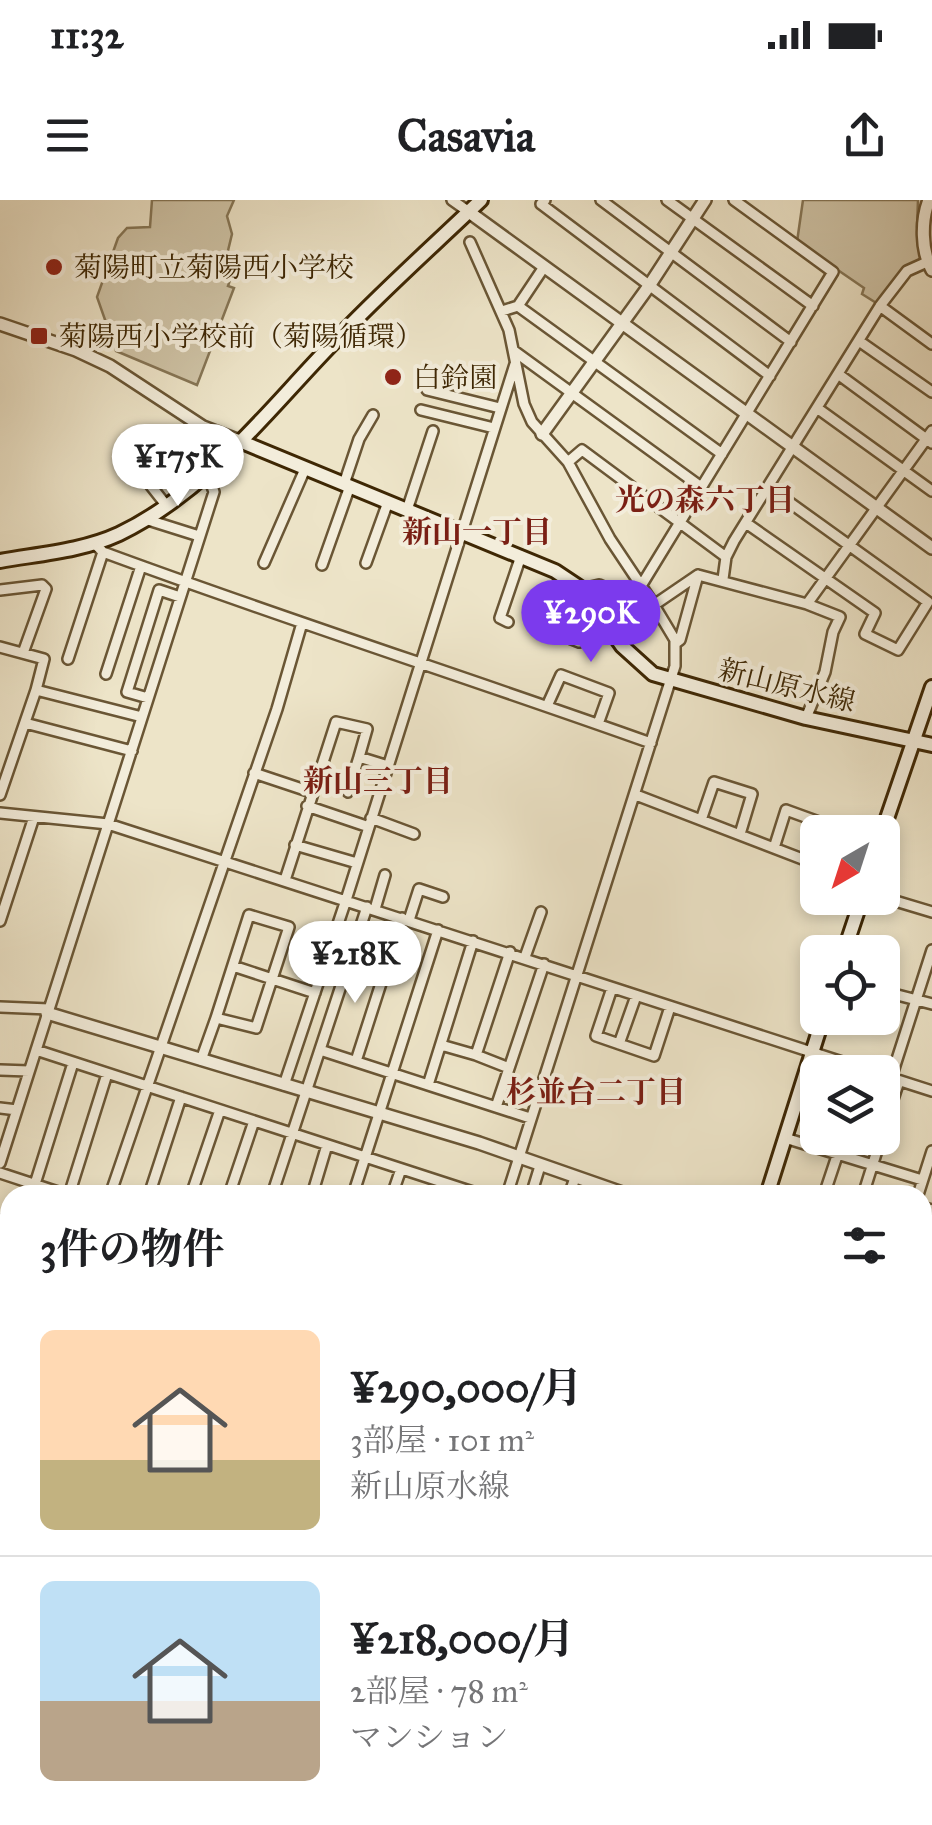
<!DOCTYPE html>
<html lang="ja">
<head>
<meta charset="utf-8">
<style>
	body { margin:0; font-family:"IM FELL Great Primer","Noto Serif JP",serif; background:#f2f2f2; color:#202124; height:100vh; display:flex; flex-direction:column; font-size:38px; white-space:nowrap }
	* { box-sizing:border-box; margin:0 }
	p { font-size:32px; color:#757577 }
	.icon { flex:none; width:55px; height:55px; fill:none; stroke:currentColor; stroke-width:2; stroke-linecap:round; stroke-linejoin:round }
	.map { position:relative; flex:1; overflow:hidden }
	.side { position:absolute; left:0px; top:985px; width:932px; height:640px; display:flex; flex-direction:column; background:#fff; border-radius:30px 30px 0 0; box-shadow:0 5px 15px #0003 }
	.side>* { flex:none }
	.needle { width:65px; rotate:219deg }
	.fabs { position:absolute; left:800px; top:615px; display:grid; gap:20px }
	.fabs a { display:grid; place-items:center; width:100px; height:100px; border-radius:15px; background:#fff; box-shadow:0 5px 15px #0003; font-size:50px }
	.price { position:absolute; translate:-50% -85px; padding:0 22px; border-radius:35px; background:#fff; color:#222; font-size:32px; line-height:65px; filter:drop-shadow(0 2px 5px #0008) }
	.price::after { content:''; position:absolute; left:50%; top:60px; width:30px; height:22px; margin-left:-15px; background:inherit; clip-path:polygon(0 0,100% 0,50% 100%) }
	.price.selected { background:#7c3aed; color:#fff }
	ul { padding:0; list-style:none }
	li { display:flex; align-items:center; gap:30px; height:250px; padding:0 40px }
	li+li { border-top:2px solid #e0e0e0 }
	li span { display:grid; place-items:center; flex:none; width:280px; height:200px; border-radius:15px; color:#555 }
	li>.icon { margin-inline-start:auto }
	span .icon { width:120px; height:120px; fill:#fffc; stroke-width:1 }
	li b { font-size:42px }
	h2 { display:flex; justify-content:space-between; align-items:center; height:120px; padding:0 40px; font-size:42px }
	.status { display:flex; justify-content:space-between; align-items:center; height:70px; padding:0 50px; background:#fff; direction:ltr }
	.status svg { height:28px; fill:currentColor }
	header { display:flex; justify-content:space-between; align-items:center; height:130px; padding:0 40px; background:#fff; font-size:45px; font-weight:700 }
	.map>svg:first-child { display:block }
	.park { fill:#cfc4a7; stroke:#867656; stroke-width:2.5 }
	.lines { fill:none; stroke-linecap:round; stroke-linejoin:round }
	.river { stroke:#b2a485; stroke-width:12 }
	.minor-casing { stroke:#6a5635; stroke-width:14 }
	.tertiary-casing { stroke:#6a5635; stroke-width:16 }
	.secondary-casing { stroke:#3e2704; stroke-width:18 }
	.minor { stroke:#f3eddb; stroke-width:9 }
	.tertiary { stroke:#f3eddb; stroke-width:11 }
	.secondary { stroke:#f3eddb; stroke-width:12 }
	.poi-dot { fill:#8f2418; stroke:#f3eddb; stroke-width:4 }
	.labels { text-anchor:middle; stroke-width:8; stroke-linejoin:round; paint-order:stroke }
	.poi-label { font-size:28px; fill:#3e2704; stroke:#f3eddb; text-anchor:start }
	.street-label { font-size:28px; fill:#3e2704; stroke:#f3eddb }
	.neighbourhood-label { font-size:30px; font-weight:bold; fill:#7a1f14; stroke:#f3eddb }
</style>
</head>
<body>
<div class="status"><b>11:32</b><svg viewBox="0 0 49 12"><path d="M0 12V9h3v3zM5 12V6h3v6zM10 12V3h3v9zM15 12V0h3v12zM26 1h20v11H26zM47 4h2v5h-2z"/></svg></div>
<header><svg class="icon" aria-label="menu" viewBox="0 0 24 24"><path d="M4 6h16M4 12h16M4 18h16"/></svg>Casavia<svg class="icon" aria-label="share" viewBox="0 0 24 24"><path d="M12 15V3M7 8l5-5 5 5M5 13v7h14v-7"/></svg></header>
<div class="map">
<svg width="932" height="1625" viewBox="0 0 932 1625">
	<rect width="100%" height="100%" fill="#ede4c8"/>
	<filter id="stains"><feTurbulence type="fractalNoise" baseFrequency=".002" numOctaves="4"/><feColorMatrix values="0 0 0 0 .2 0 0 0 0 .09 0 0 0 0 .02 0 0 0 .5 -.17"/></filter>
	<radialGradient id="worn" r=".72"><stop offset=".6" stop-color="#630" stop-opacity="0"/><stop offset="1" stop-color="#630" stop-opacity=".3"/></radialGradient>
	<path class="park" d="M 152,0 L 234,0 L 227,16 L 232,34 L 225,63 L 232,74 L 228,86 L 234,88 L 197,185 L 116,151 L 97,97 L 118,38 L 127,28 L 150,27 Z
		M 803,0 L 918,0 L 917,27 L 922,57 L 893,82 L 878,104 L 862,94 L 864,88 L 797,42 Z
		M 0,1382 L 10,1386 L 10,1615 L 401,1615 L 388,1625 L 0,1625 Z"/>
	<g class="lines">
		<path class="river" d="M 0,1280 L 10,1284
			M 922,1592 L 932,1591"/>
		<defs>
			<path id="minor" d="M 452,0 L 469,12
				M 545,0 L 541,4 L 770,176
				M 601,0 L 791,142
				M 667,0 L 813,106
				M 470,42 L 509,130 L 524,204 L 532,222 L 568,262 L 610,339 L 654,405 L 698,375 L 807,404 L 932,231
				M 518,106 L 722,254
				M 880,106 L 932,144
				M 502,111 L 518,106 L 544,67
				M 859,141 L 932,192
				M 514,151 L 701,287
				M 838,174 L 932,243
				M 427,190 L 500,208
				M 817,208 L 932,291
				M 421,210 L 494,228
				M 129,258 L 166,305
				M 568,262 L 582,250 L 726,357
				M 344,284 L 359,239 L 373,215
				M 407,310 L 433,231
				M 145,319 L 199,336
				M 746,323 L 875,413 L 865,434 L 898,450 L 928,402 L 768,287
				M 94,343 L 103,352 C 284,419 469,478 651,543
				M 264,363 L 305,269
				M 366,363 L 388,302
				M 322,365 L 350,286
				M 723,379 L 726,357 L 734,341 L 880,106 L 907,71 L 927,62
				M 641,386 L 833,72 L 734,0
				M 0,390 L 42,385 L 46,389 L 23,453
				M 508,422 L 500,418 L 521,356
				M 554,432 L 579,442 L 593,402
				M 676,443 L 680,440 L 698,375
				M 0,447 L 44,459 L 36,490
				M 68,459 L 103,352
				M 106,474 L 141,366
				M 148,498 L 127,492 L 159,390 L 180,397
				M 547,506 L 561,475 L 609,493 L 598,524
				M 806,518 L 825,472 L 833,432 L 840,417 L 807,404
				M 25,523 L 132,551
				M 254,573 L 311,592
				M 348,592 L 359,557 L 388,566
				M 0,595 L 36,490 L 142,517
				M 636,595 L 818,665
				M 307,606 L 369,627
				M 0,613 L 108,624 L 873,872
				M 371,618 L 414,634
				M 701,620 L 714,582 L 752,594 L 740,634
				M 295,645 L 357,663
				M 774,648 L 786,610 L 830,626 L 828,632
				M 285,680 L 336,522 L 367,529 L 359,557
				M 882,697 L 932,712
				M 375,709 L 385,675
				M 249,715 L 289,727 L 256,828 L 216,818 Z
				M 409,720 L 419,689 L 443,697
				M 0,721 L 34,617
				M 525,757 L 541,712
				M 233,766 L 315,793
				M 612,788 L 596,836 L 654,856 L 670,807
				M 882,791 L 932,804
				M 0,807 L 49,809
				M 619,844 L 636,796
				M 441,845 L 476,855
				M 36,850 L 482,995
				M 320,850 L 530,918
				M 201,860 L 216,818
				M 356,861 L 402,718
				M 509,868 L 476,855 L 510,752
				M 0,870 L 29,871
				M 882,875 L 932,891
				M 891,878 L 932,750
				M 284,885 L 346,700 L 515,164
				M 428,885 L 473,741
				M 496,907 L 544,764
				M 0,908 L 17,910
				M 882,933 L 899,881
				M 785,938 L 922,980
				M 0,963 L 214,292 L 208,275
				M 0,973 L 67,995
				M 35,984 L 73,863
				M 69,995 L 107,874
				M 110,995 L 277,509 L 302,423
				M 149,995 L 181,897
				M 191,995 L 220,910
				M 229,995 L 254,921
				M 272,995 L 367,707
				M 312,995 L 327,945
				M 353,995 L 438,730
				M 392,995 L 401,969
				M 507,995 L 675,466 L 675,440 L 654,405 L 646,406 L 599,385 L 582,389
				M 531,995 L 540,966
				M 569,995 L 575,978
				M 824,995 L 843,938
				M 863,995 L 881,938
				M 918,995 L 932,951
				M 922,1007 L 932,1010
				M 0,1020 L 10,1023
				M 0,1064 L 10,1033
				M 0,1076 L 10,1079
				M 922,1133 L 932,1136
				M 922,1172 L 932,1176
				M 0,1196 L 10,1198
				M 922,1212 L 932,1215
				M 922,1273 L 932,1273
				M 0,1274 L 10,1277
				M 922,1370 L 932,1373
				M 922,1426 L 932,1406
				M 922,1516 L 932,1518
				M 544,1615 L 555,1625"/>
			<path id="tertiary" d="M 929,0 C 921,20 921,51 932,70
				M 469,12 L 932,348
				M 0,124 L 76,150 L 110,166 L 203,227 L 242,242
				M 542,234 L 649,86 L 705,0
				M 47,813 L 479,943 L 628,995
				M 922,1090 L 932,1093
				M 922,1318 L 932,1289
				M 822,1625 L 823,1615"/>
			<path id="secondary" d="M 242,242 L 555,371 L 582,389 L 622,446 L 653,474 L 806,518 L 932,545
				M 0,361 C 39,354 82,351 119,334 C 208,291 266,212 333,143 C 380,93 432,47 481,0
				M 882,633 L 932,487
				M 844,752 L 862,698
				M 767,995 L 823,818
				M 407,1625 L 421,1615"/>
		</defs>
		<use href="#minor" class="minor-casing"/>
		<use href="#tertiary" class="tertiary-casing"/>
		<use href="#secondary" class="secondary-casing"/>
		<use href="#minor" class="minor"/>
		<use href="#tertiary" class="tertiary"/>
		<use href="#secondary" class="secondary"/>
	</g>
	<g class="poi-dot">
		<circle cx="54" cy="67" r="10"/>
		<rect x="29" y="126" width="20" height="20" rx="5"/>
		<circle cx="393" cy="177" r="10"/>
	</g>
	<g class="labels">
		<g class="poi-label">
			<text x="74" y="77">菊陽町立菊陽西小学校</text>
			<text x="59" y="146">菊陽西小学校前（菊陽循環）</text>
			<text x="413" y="187">白鈴園</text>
		</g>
		<g class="street-label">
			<text transform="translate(787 485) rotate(14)" y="10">新山原水線</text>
		</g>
		<g class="neighbourhood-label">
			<text x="705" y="310">光の森六丁目</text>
			<text x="477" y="342">新山一丁目</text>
			<text x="378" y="591">新山三丁目</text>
			<text x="596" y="902">杉並台二丁目</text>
		</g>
	</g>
	<rect width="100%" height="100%" filter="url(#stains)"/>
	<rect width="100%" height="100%" fill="url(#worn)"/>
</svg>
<div class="fabs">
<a><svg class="needle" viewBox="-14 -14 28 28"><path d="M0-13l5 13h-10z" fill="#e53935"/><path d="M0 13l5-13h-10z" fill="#757577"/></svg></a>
<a><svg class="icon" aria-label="locate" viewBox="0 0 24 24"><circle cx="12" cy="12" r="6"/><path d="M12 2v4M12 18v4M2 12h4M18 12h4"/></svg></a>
<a><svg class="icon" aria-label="layers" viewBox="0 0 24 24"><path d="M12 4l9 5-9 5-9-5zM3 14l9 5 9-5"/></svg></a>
</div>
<b class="price" style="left:178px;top:309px">¥175K</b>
<b class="price selected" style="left:591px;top:465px">¥290K</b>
<b class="price" style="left:355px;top:806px">¥218K</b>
<section class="side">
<h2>3件の物件<svg class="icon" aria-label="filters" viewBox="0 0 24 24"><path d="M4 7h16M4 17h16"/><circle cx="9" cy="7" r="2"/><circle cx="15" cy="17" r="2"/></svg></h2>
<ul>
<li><span style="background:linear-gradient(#ffd9b3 65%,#c2b280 0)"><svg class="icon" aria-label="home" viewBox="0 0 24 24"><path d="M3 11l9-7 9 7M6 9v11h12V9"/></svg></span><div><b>¥290,000/月</b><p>3部屋 · 101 m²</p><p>新山原水線</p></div></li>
<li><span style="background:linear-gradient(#bfe0f5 60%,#b9a48a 0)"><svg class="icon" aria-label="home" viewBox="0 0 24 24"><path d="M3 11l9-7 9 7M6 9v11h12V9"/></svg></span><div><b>¥218,000/月</b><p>2部屋 · 78 m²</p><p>マンション</p></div></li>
</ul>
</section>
</div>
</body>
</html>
